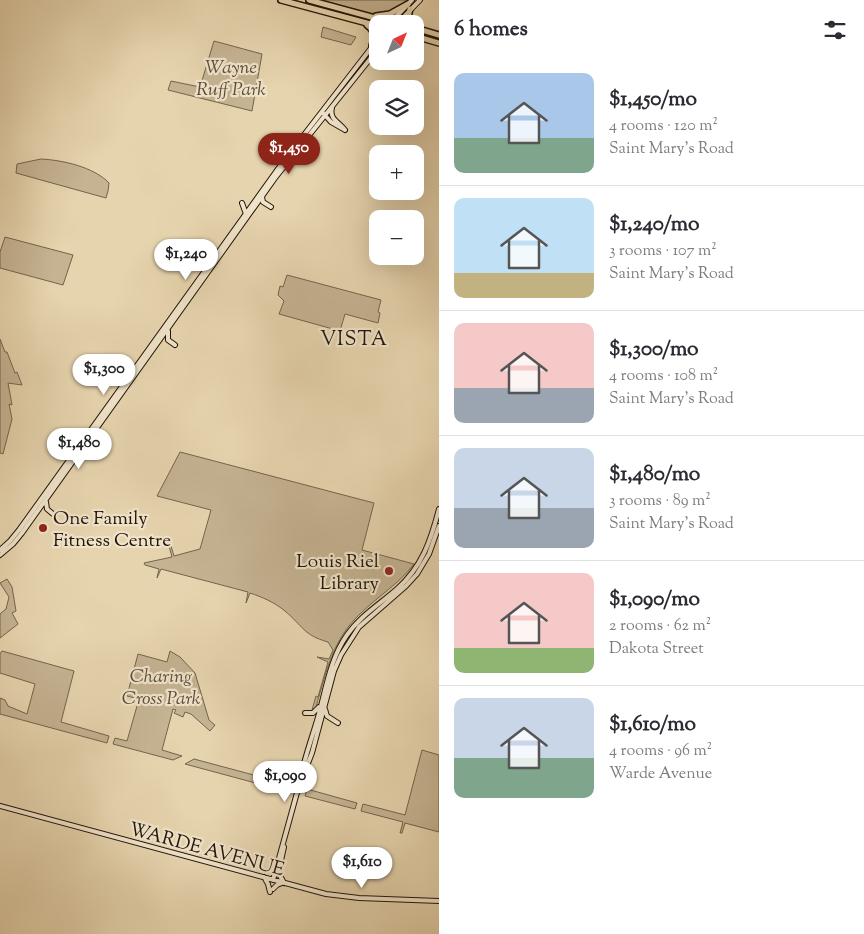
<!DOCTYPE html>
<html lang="en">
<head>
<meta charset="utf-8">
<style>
	body { margin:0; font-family:"Sorts Mill Goudy",serif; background:#f2f2f3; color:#2b2b33; height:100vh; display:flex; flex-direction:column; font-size:19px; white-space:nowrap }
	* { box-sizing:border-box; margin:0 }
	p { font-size:16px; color:#7c7c81 }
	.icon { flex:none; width:28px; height:28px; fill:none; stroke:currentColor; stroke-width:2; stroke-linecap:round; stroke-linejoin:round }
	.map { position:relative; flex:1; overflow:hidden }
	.side { display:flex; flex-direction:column; background:#fff; width:425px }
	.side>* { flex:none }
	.needle { width:32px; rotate:43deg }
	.controls { position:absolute; left:369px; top:15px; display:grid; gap:10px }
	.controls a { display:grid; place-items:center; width:55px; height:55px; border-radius:10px; background:#fff; box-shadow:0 5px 20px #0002; font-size:25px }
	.price { position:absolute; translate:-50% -42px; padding:0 11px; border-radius:18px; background:#fff; color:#222; font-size:16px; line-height:32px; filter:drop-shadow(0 1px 2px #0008) }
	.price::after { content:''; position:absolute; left:50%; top:30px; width:15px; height:11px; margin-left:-8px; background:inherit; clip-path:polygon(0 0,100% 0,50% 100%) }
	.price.selected { background:#8f2418; color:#fff }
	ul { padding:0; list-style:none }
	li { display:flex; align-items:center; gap:15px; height:125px; padding:0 15px }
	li+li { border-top:1px solid #e1e1e2 }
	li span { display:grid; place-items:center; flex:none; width:140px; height:100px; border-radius:10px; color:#555 }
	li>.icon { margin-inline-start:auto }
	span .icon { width:60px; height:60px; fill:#fffc; stroke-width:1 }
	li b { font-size:21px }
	h2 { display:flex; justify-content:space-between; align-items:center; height:60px; padding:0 15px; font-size:21px }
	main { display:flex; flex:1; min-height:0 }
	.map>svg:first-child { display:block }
	.green { fill:#c5b392; stroke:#73644c }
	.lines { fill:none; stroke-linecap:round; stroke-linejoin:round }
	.secondary-casing { stroke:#211407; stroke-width:6 }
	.primary-casing { stroke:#211407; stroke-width:8 }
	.secondary { stroke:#efe3ca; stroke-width:4 }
	.primary { stroke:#e6d4ae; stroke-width:5 }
	.poi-dot { fill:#8f2418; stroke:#efe3ca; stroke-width:2 }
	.labels { text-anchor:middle; stroke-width:4.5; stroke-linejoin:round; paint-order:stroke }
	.park-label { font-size:19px; font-style:italic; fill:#5a4c38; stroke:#efe3ca }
	.poi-label { font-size:19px; fill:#211407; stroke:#efe3ca; text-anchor:start }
	.street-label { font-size:19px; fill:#211407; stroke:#efe3ca }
	.neighbourhood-label { font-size:20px; letter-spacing:1px; fill:#211407; stroke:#efe3ca }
</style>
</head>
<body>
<main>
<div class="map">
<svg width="439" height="934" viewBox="0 0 439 934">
	<rect width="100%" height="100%" fill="#e6d4ae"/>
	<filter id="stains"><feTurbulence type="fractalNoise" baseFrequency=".004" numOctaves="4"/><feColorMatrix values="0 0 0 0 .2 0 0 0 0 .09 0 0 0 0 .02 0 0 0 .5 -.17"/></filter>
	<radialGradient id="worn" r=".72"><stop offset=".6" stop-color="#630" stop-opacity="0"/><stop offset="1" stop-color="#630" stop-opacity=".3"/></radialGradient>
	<path class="green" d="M 320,0 L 407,0 L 395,10 L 379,15 Z
		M 323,27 L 356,37 L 351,45 L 321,37 Z
		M 214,41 L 262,54 L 252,111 L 168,90 L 171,81 L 200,87 Z
		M 41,159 C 62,160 94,167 109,183 L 108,191 L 106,198 L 16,173 L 17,164 Z
		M 5,237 L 73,255 L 63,285 L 0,268 L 0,252 Z
		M 287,275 L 381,300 L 378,312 L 380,313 L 378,323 L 345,314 L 340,331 L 279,314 L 284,301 L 278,295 L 280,286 L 283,287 Z
		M 0,339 L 5,352 L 7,352 L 15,373 L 17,372 L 22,385 L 8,383 L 12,405 L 9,404 L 12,419 L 3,454 L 0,453 Z
		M 180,452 L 374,503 L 362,550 L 414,564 C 399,584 378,596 360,614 C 333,639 326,672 316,707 L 312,710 L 316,696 L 318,697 L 328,662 L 317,657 L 329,659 L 333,650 L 328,642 C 303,635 303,626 285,611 C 274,602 262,597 250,593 L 246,603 L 248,592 L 161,569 L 157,578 L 159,569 L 145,565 L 144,563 L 172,557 L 169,546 L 171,546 L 174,556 L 200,549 L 211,510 L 157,496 Z
		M 7,579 L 12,587 L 16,611 L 12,613 L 18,624 L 0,638 L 0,614 L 6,609 L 9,597 L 0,583 Z
		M 2,651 L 74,671 L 61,722 L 109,736 L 107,743 L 0,714 L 0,698 L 5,700 L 8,706 L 27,714 L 35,684 L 0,673 L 0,654 Z
		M 170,651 L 180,657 L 195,673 L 209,720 L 215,725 L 210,731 L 191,714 L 185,712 L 183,717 L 174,713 L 176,710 L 173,709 L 162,750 L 182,756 L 173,760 L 113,744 L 115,738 L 127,741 L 139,699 L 127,696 L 138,654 L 167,662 Z
		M 422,750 L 439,755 L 439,832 L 405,823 L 402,833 L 400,833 L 403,822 L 361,811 L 363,804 L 405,815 Z
		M 194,759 L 276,781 L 274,788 L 185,764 Z
		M 307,789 L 357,803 L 355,809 L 305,796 Z"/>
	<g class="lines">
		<defs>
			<path id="secondary" d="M 389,24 L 412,0
				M 397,24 L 420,0
				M 332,108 C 329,119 339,122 345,130
				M 323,113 L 331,122 L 345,130
				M 262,197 L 263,202 L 271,207
				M 242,203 L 246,214
				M 168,331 L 168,340 L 175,345
				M 46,502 L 47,509 L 53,514
				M 0,550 L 10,541 L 19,530 L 283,162 L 378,39
				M 0,555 L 13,544 L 22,533 L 275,178 L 378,49
				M 325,709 L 327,716 L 338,723
				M 305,713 L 313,713 L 319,707
				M 300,780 C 304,759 312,738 318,717 C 326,689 330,659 347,635 C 360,616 380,604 397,589 C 422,567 431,540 439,509
				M 0,806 L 326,894 L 359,898 L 439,901
				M 280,865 L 284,847
				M 278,872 L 284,883
				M 264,877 L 268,884 L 270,892
				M 273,880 L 298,789 L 312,753 L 334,671 L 341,655 L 359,627 L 406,586 L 417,574 L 429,554 L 439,526
				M 273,889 L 277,885 L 282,883"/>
			<path id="primary" d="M 281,0 L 378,26
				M 309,0 L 397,24
				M 410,9 L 408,17 L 410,24
				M 376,16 L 390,14 L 408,4
				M 367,25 C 375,31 375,36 372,46
				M 415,28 L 439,35
				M 415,36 L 439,43"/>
		</defs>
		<use href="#secondary" class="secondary-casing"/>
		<use href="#primary" class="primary-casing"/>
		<use href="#secondary" class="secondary"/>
		<use href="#primary" class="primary"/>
	</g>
	<g class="poi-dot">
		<circle cx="43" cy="528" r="5"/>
		<circle cx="389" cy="571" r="5"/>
	</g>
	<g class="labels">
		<g class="park-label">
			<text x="231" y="73">Wayne<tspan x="231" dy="22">Ruff Park</tspan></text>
			<text x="161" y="682">Charing<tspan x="161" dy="22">Cross Park</tspan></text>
		</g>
		<g class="poi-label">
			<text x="53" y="524">One Family<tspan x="53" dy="22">Fitness Centre</tspan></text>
			<text x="379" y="567" text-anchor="end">Louis Riel<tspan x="379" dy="22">Library</tspan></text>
		</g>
		<g class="street-label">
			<text transform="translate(207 848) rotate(15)" y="7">WARDE AVENUE</text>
		</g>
		<g class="neighbourhood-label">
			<text x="354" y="345">VISTA</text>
		</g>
	</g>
	<rect width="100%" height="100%" filter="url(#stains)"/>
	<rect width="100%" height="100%" fill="url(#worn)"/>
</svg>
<div class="controls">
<a><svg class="needle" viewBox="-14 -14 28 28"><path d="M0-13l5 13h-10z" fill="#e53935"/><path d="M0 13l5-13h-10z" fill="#7c7c81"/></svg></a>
<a><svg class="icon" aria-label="layers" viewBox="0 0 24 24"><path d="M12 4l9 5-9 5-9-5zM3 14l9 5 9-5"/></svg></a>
<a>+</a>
<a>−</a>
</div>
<b class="price selected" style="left:289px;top:175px">$1,450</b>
<b class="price" style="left:186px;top:281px">$1,240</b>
<b class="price" style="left:104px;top:396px">$1,300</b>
<b class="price" style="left:79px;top:470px">$1,480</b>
<b class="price" style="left:285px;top:803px">$1,090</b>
<b class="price" style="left:362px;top:889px">$1,610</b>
</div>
<section class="side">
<h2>6 homes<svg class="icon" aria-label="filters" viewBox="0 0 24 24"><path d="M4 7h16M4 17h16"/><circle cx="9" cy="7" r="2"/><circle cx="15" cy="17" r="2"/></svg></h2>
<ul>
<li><span style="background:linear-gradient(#a9c7e8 65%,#7fa58c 0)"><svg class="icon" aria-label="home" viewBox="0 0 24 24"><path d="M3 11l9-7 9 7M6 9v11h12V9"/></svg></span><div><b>$1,450/mo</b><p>4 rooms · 120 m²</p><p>Saint Mary’s Road</p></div></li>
<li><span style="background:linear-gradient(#bfe0f5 75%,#c2b280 0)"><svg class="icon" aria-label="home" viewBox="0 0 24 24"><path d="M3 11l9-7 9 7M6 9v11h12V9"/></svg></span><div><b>$1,240/mo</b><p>3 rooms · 107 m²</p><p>Saint Mary’s Road</p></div></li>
<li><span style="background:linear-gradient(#f6c9c9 65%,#9aa5b1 0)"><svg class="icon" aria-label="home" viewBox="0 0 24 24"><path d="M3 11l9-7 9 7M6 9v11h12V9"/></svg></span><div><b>$1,300/mo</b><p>4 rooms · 108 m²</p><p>Saint Mary’s Road</p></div></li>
<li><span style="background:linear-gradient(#c9d6e8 60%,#9aa5b1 0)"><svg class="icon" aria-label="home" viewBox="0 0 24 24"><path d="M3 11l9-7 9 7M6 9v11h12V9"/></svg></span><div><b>$1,480/mo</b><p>3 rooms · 89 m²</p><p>Saint Mary’s Road</p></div></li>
<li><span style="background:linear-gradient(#f6c9c9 75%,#8fb573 0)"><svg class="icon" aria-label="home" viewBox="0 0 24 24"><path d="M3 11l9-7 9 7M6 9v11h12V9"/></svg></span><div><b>$1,090/mo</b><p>2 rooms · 62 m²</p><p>Dakota Street</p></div></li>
<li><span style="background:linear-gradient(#c9d6e8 60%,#7fa58c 0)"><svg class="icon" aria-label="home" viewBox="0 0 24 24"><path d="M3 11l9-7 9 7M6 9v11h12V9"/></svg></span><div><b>$1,610/mo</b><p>4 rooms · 96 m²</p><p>Warde Avenue</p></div></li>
</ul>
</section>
</main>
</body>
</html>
